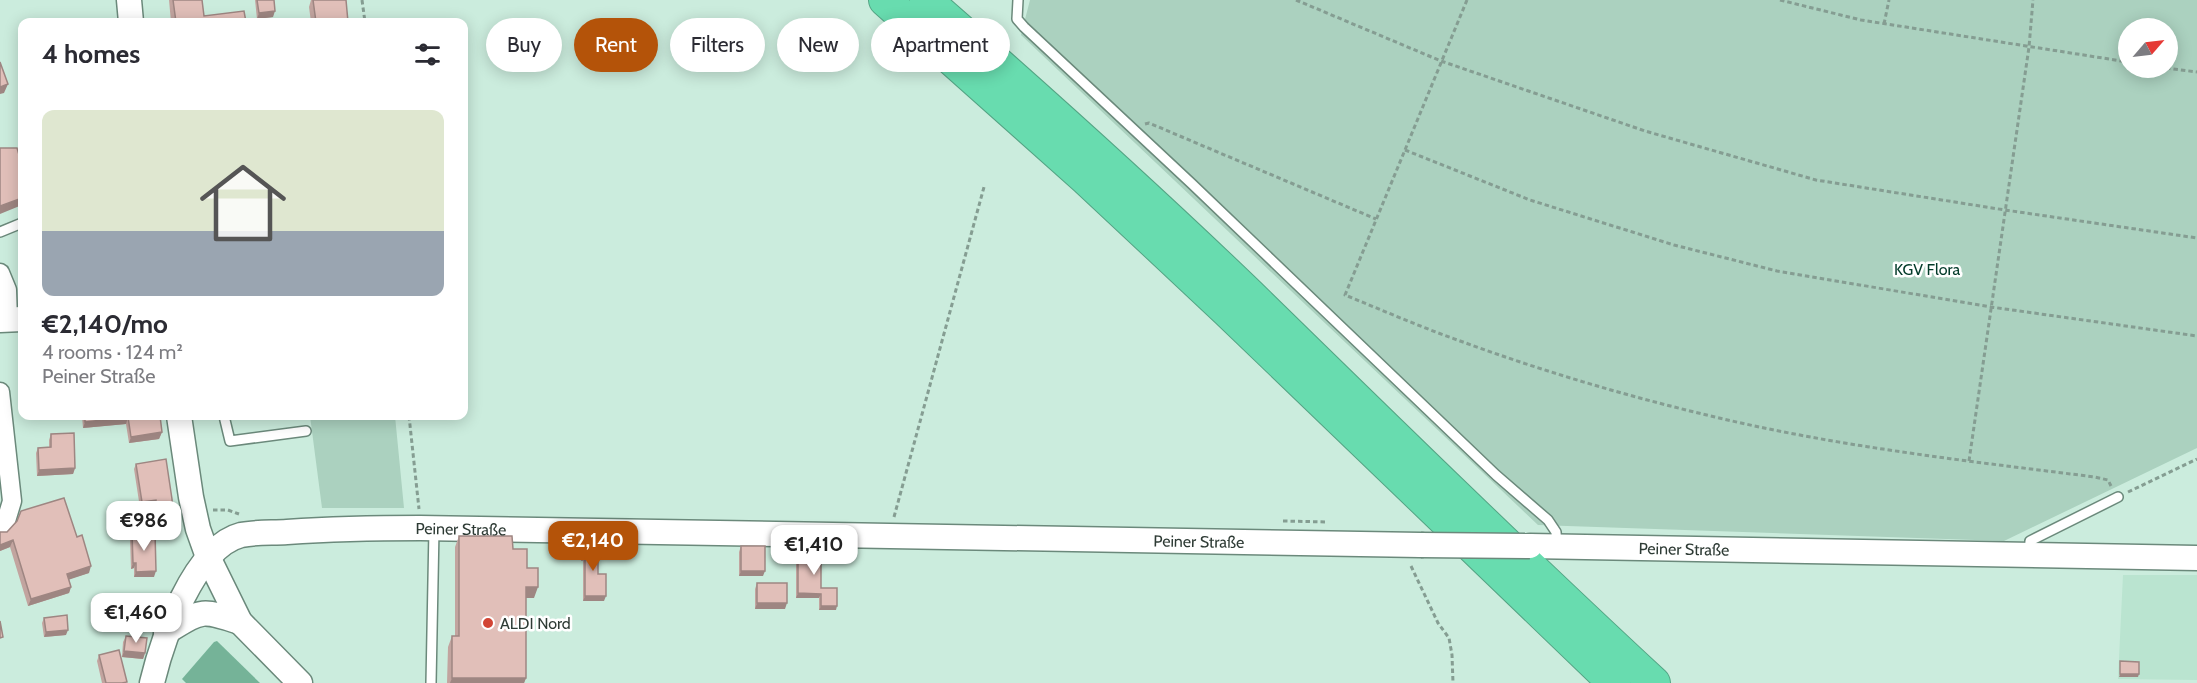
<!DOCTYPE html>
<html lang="en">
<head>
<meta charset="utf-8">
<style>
	body { margin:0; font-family:Cabin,sans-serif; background:#f7f7f7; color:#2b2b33; height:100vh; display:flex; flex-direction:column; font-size:22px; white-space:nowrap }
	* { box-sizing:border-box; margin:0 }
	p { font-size:20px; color:#7c7c81 }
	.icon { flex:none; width:33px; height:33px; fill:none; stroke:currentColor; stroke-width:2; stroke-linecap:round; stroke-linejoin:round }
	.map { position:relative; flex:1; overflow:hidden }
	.panel { position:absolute; left:18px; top:18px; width:450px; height:402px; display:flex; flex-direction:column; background:#fff; border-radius:12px; box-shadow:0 3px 15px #0003 }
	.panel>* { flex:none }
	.hud { position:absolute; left:486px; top:18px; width:570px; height:54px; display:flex; gap:12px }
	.needle { width:39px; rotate:62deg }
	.fabs { position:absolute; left:2118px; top:18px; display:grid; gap:12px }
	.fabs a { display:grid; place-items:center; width:60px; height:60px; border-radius:50%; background:#fff; box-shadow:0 3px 15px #0003; font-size:30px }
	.price { position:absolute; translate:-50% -51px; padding:0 14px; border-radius:12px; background:#fff; color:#222; font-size:20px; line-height:39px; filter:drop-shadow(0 2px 3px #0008) }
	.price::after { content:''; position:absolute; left:50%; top:36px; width:18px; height:14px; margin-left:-9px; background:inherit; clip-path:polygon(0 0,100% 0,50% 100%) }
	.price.on { background:#b45309; color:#fff }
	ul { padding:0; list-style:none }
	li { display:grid; align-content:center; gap:12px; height:318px; padding:0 24px }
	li+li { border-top:2px solid #e1e1e2 }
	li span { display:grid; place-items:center; height:186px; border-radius:12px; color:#555 }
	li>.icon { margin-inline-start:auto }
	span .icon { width:108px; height:108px; fill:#fffc; stroke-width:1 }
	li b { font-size:26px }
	h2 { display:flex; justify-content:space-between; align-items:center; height:72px; padding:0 24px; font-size:26px }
	.chip { padding:0 21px; border-radius:27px; background:#fff; box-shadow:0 3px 15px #0003; font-size:21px; line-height:54px }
	.chip.on { background:#b45309; color:#fff }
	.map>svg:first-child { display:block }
	.built { fill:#bae4d0 }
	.green { fill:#abd1bf; fill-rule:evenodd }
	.water { fill:#75b398 }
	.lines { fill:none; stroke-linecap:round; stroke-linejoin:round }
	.lane-casing { stroke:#6b897b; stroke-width:12 }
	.street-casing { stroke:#6b897b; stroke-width:21 }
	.secondary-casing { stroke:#6b897b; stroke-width:27 }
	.highway-casing { stroke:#54a484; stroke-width:34 }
	.path { stroke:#859d92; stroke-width:3; stroke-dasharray:4.5 3; stroke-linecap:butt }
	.lane { stroke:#fff; stroke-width:9 }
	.street { stroke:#fff; stroke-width:18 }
	.secondary { stroke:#fff; stroke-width:24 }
	.highway { stroke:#68dcaf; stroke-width:32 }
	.secondary-bridge-casing { stroke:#6b897b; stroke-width:27; stroke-linecap:butt }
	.secondary-bridge { stroke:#fff; stroke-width:24 }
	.wall { fill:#c2a49f }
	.shaded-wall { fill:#9e8682 }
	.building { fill:#e1bfb9; stroke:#9e8682; stroke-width:1.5 }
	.poi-dot { fill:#d24535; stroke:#fff; stroke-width:2 }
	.labels { text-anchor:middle; stroke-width:5; stroke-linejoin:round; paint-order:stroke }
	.park-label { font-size:16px; fill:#033b2a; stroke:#fff }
	.street-label { font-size:16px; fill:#2e3b35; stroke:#fff }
	.poi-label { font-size:16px; fill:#2e3b35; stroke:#fff; text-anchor:start }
</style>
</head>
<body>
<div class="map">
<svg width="2197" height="683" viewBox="0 0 2197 683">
	<rect width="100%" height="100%" fill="#cbecdd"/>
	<path class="built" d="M 2123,575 L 2197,575 L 2197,680 L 2118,679 Z"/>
	<path class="green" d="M 1030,0 L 2197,0 L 2197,448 L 2004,541 L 1538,525 L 1021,35 ZM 2128,28 L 2168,28 L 2168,68 L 2128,68 Z
		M 310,416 L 395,416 L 404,508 L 322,508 Z"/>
	<path class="water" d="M 217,641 L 260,683 L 186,683 L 182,679 L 214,642 Z"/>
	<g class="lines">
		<defs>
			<path id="lane" d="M 1018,0 L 1017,19 L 1024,27 L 1192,184 L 1496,475 L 1548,520 L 1556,532 L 1557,546
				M 0,232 L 22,223
				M 224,416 L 230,441 L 306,431
				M 2029,555 L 2030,541 L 2118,497
				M 431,683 L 434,529"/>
			<path id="street" d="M 0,273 L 7,290 L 8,320
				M 0,392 L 12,501 L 6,521 L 0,528"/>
			<g id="secondary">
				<path d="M 129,0 L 131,22"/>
				<path d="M 0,320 L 22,319"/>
				<path d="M 179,416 L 191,497 L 198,529 L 208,557 L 240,622 L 300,683"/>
				<path id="s1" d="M 1530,546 L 2197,558"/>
				<path d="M 166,632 C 202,610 200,609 240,622"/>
				<path id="s2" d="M 152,683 C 162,641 194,547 241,535 C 255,532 272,533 287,532 C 331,529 375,528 420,528 L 1421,545"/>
			</g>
			<path id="highway" d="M 885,0 L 1086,179 L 1227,311 L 1614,683
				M 926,0 C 1036,96 1144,193 1249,294 C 1383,425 1517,556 1654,683"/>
		</defs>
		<use href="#lane" class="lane-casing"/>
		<use href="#street" class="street-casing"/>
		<use href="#secondary" class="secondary-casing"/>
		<use href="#highway" class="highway-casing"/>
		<path class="path" d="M 362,0 L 365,22
			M 1296,0 L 1441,61 L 1645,131 L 1816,180 L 2005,210 L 2197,238
			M 1467,0 L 1345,295 C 1384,311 1423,328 1463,342 C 1545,372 1630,397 1715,417 C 1840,447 1968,461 2095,477 L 2108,480 L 2111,486
			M 1780,0 L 1861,20 L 2128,62
			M 1884,24 L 1889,0
			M 2166,68 L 2197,72
			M 1145,124 L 1149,123 L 1376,219
			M 1405,150 L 1530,200 L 1674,245 L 1777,271 L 1991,307 L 2197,336
			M 409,416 L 419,509
			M 1969,461 L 2029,47 L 2033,0
			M 2128,492 L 2197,459
			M 213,510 L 228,510 L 239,514
			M 894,517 L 984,187
			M 1283,521 L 1328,522
			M 1411,566 L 1438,623 L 1449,638 L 1452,655 L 1453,683"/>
		<use href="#lane" class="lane"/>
		<use href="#street" class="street"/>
		<use href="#secondary" class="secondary"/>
		<use href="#highway" class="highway"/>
		<defs>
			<path id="secondary-bridge" d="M 1421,545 L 1530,546"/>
		</defs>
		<use href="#secondary-bridge" class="secondary-bridge-casing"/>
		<use href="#secondary-bridge" class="secondary-bridge"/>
	</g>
	<path class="wall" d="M 169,0 L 202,0 L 204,16 L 246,22 L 171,22 Z
		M 255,0 L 274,0 L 273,17 L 257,19 Z
		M 311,0 L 346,0 L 348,22 L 311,22 L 309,7 Z
		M 22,76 L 22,103 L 19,85 Z
		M 82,416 L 160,416 L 162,432 L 159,439 L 129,443 L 126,424 L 83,428 Z
		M 51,434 L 75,468 L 73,474 L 37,476 L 36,453 L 38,448 L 49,447 L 49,440 Z
		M 136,464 L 174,530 L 172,536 L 155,537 L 154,506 L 140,508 L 134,469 Z
		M 0,532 L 89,573 L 69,579 L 71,587 L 69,593 L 28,606 L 10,547 L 0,551 Z
		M 132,533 L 154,577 L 134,577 L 134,568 L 131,569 L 130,538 Z
		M 459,536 L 513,549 L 527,568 L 534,598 L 526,598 L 526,678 L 524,683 L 447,683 L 448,647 L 452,636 L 455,636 L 455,547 Z
		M 582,544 L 598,574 L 604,601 L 583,601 L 583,561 L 581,561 L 581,549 Z
		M 741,546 L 763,576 L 739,576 L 739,552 Z
		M 798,548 L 821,588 L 836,610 L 819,610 L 819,598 L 796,598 L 796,553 Z
		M 757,583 L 785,609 L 755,609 L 755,589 Z
		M 44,618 L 66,635 L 44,637 L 42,623 Z
		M 126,636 L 145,653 L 143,659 L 122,657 L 123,642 Z
		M 99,655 L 126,683 L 102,683 L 97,661 Z"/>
	<path class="shaded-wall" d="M 275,11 L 273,17 L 257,19 L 259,13 Z
		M 8,84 L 4,93 L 0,94 L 0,87 Z
		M 22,198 L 22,205 L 0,214 L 0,206 Z
		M 128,417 L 126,424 L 83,428 L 85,422 Z
		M 162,432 L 159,439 L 129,443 L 131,437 Z
		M 75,468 L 73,474 L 37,476 L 39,470 Z
		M 156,500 L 154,506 L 140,508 L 142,502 Z
		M 174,530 L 172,536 L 155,537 L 157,531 Z
		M 13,540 L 10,547 L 0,551 L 0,545 Z
		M 133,563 L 136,563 L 134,568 L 131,569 Z
		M 91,566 L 89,573 L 65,581 L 67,574 Z
		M 156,571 L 154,577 L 134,577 L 136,572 Z
		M 741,571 L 765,571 L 763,576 L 739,576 Z
		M 71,587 L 69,593 L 28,606 L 31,599 Z
		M 526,587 L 538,587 L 534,598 L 522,598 Z
		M 798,593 L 821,594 L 819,598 L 796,598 Z
		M 585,596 L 606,596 L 604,601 L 583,601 Z
		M 757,603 L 787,603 L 785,609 L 755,609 Z
		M 821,606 L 837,606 L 836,610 L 819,610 Z
		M 68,630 L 66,635 L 44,637 L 46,632 Z
		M 124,651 L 145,653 L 143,659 L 122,657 Z
		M 2120,674 L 2139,674 L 2138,677 L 2119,677 Z
		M 452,678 L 526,678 L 524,683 L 450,683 Z"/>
	<path class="building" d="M 173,0 L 202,0 L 204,16 L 244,11 L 246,22 L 176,22 Z
		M 257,0 L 274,0 L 275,11 L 259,13 Z
		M 313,0 L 346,0 L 348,22 L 316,22 Z
		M 0,62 L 8,84 L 0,87 Z
		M 0,148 L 17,148 L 22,165 L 22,198 L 0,206 Z
		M 85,416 L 160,416 L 162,432 L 131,437 L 128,417 L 85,422 Z
		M 74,433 L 75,468 L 39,470 L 38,448 L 51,447 L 51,434 Z
		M 166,459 L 172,499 L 174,530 L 157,531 L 156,500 L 142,502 L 136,464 Z
		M 64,498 L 77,537 L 82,535 L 91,566 L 67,574 L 71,587 L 31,599 L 13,540 L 0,545 L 0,532 L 7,532 L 17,521 L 21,511 Z
		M 155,532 L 156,571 L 136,572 L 136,563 L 133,563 L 132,533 Z
		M 459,536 L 512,536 L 513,549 L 527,549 L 527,568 L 538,568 L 538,587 L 526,587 L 526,678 L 452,678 L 452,636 L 459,636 Z
		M 598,543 L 598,574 L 606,574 L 606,596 L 585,596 L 585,556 L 582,556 L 582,544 Z
		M 741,546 L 765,546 L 765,571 L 741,571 Z
		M 798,548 L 821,548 L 821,588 L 837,588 L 837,606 L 821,606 L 821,594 L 798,593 Z
		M 757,583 L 787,583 L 787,603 L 757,603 Z
		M 67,615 L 68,630 L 46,632 L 44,618 Z
		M 0,621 L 3,637 L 0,638 Z
		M 126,636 L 147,638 L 145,653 L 124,651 Z
		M 119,650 L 127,682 L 122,683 L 106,683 L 99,655 Z
		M 2120,661 L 2139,662 L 2139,674 L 2120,674 Z"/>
	<circle class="poi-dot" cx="488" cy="623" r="6"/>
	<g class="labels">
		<g class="park-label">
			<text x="1927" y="275">KGV Flora</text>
		</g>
		<g class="street-label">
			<text dy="6" stroke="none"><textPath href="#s2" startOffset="399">Peiner Straße</textPath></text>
			<text dy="6" stroke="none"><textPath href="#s2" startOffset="1137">Peiner Straße</textPath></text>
			<text dy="6" stroke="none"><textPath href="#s1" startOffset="154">Peiner Straße</textPath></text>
		</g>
		<g class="poi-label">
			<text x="500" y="629">ALDI Nord</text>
		</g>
	</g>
</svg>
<div class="fabs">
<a><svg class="needle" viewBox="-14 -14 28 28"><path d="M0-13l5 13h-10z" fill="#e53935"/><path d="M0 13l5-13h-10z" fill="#7c7c81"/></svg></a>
</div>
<b class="price" style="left:144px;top:552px">€986</b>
<b class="price on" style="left:593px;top:572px">€2,140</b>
<b class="price" style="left:814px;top:576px">€1,410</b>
<b class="price" style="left:136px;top:644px">€1,460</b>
<div class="hud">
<a class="chip">Buy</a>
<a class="chip on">Rent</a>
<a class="chip">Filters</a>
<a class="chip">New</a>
<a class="chip">Apartment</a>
</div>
<section class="panel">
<h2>4 homes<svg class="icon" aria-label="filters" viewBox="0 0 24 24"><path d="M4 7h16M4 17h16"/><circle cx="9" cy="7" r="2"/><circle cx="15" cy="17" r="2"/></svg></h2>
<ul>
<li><span style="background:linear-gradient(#dfe7d0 65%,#9aa5b1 0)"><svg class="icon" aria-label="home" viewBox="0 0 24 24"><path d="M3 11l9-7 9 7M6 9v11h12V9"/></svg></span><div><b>€2,140/mo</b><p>4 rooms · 124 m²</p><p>Peiner Straße</p></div></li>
</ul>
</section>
</div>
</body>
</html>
